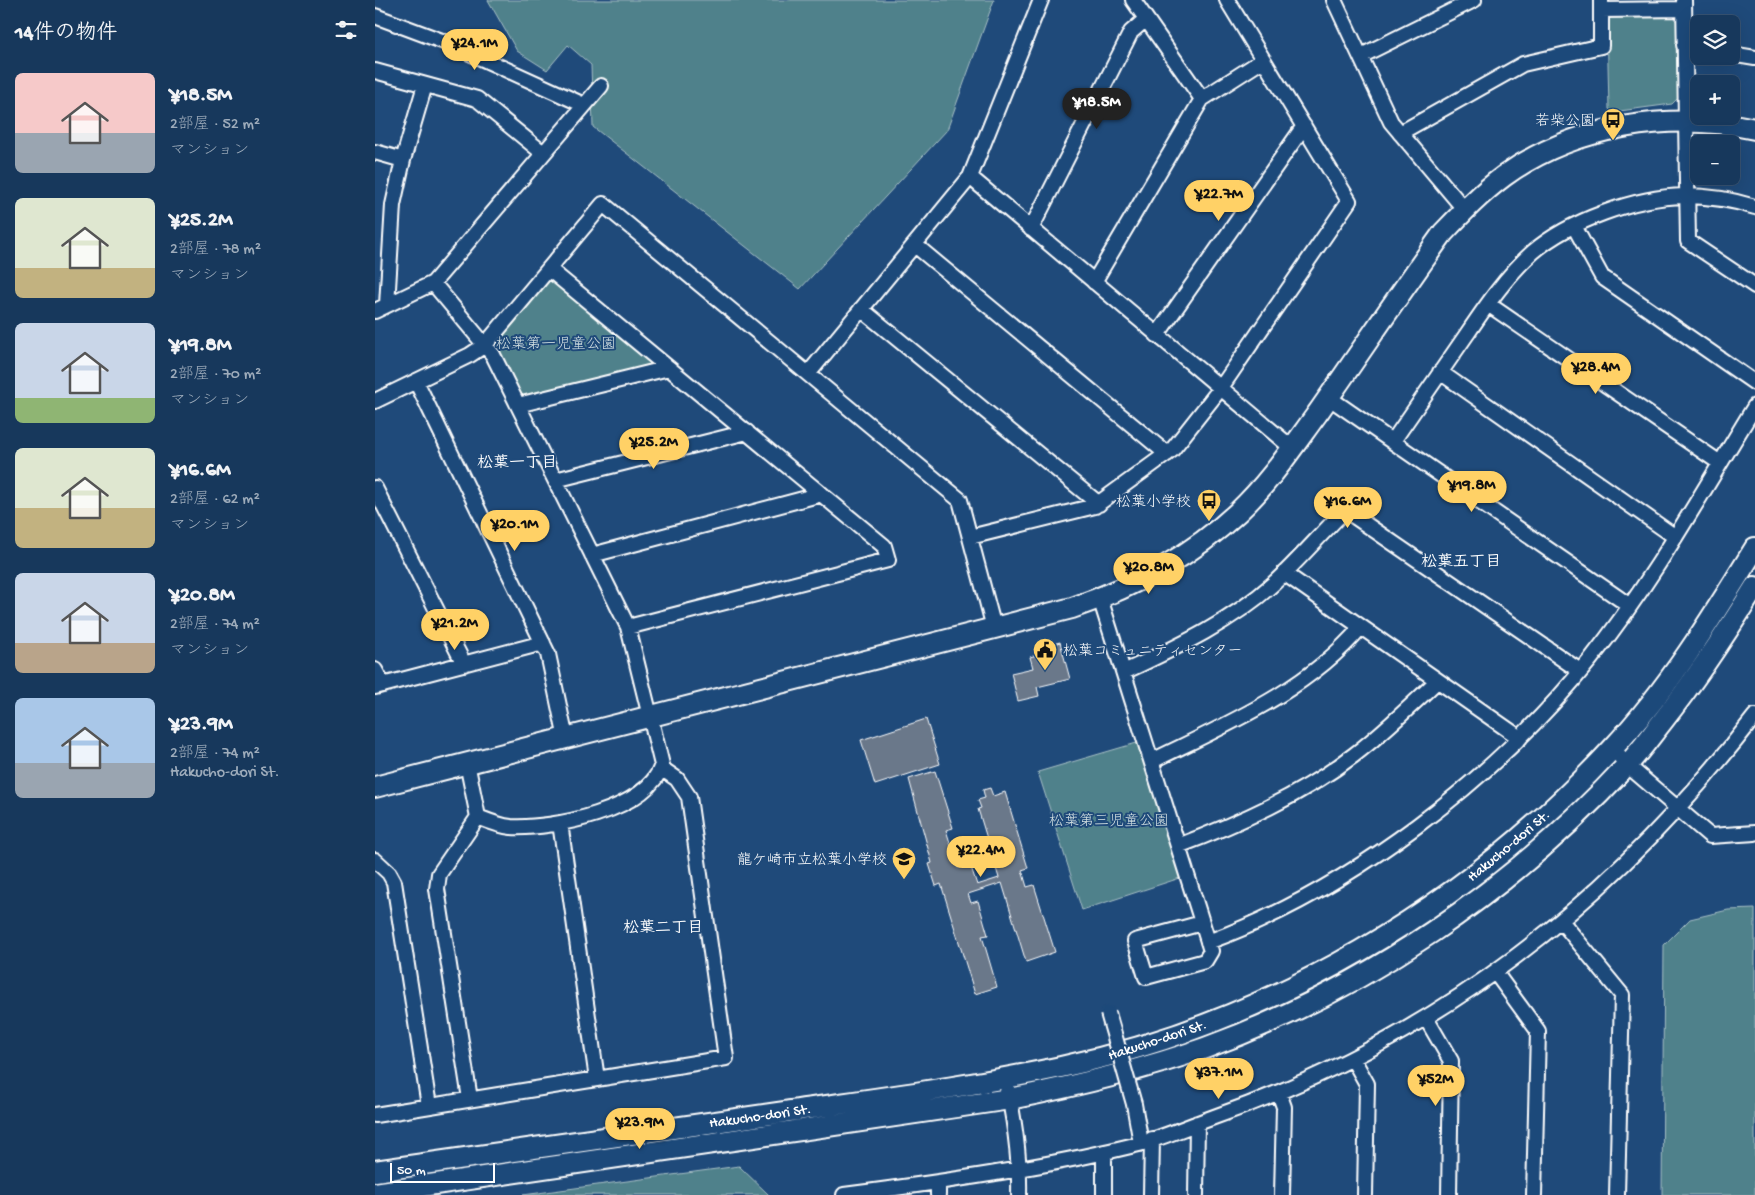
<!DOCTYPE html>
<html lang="ja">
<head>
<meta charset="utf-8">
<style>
	body { margin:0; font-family:"Gochi Hand","Klee One",sans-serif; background:#244365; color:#f1f3f6; height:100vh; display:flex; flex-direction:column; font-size:19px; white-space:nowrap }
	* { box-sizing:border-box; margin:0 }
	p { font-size:16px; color:#9eacbb }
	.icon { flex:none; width:28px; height:28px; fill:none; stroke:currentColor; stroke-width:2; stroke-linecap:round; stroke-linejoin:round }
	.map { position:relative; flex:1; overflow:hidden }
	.details { display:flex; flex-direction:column; background:#17385c; width:375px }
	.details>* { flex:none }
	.tools { position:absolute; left:1315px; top:15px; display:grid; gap:10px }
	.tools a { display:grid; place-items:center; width:50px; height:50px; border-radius:8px; background:#17385c; box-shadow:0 5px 20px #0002,0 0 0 1px #365272; font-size:25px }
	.scale { position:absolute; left:15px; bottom:12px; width:105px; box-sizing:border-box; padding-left:5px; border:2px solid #fff; border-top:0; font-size:14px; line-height:18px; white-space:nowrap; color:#fff; -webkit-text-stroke:4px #1f4a7a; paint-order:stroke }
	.price { position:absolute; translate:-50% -42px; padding:0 11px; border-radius:18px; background:#ffd166; color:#111; font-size:16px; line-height:32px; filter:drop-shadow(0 1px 2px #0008) }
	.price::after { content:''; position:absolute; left:50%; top:30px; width:15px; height:11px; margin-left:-8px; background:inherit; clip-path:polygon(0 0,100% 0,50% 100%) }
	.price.current { background:#222; color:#fff }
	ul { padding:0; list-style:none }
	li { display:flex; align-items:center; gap:15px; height:125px; padding:0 15px }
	li span { display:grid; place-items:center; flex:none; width:140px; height:100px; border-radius:8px; color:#555 }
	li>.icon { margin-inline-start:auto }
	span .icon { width:60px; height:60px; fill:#fffc; stroke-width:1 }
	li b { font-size:21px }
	h2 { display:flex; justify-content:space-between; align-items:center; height:60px; padding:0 15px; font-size:21px }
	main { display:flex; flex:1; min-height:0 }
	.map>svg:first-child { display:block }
	.green { fill:#50818b; stroke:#a8c0c5 }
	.building { fill:#6b788a; stroke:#fff }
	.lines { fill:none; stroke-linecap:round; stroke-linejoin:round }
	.street-casing { stroke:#fff; stroke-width:18 }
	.secondary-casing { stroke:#fff; stroke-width:24 }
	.street { stroke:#1f4a7a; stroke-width:14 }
	.secondary { stroke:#1f4a7a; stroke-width:20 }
	.street-bridge-casing { stroke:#fff; stroke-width:18; stroke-linecap:butt }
	.street-bridge { stroke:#1f4a7a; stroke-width:14 }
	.labels { text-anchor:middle; stroke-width:4; stroke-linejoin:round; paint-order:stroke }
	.poi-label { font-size:15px; fill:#fff; stroke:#1f4a7a; text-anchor:end }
	.park-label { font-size:15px; fill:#d3e0e2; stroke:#1f4a7a }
	.street-label { font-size:15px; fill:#fff; stroke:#1f4a7a }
	.neighbourhood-label { font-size:16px; font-weight:bold; fill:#fff; stroke:#1f4a7a }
</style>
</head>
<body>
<main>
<section class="details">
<h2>14件の物件<svg class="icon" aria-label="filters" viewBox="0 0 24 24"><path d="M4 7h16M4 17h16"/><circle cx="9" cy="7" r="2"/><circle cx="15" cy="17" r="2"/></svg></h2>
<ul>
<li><span style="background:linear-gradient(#f6c9c9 60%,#9aa5b1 0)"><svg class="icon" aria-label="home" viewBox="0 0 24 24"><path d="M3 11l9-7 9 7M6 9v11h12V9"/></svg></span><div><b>¥18.5M</b><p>2部屋 · 52 m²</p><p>マンション</p></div></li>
<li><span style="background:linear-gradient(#dfe7d0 70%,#c2b280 0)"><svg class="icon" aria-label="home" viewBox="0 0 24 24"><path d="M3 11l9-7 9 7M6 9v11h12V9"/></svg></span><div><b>¥25.2M</b><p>2部屋 · 78 m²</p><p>マンション</p></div></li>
<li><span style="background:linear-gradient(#c9d6e8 75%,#8fb573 0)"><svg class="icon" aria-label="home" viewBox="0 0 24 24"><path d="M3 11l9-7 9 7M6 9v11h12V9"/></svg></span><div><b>¥19.8M</b><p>2部屋 · 70 m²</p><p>マンション</p></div></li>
<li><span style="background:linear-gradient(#dfe7d0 60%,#c2b280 0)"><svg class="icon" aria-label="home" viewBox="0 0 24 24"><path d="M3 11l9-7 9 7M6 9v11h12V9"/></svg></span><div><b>¥16.6M</b><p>2部屋 · 62 m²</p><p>マンション</p></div></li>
<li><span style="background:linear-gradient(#c9d6e8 70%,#b9a48a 0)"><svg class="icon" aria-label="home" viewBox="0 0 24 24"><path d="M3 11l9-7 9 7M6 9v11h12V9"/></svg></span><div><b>¥20.8M</b><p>2部屋 · 74 m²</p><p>マンション</p></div></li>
<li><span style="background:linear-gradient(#a9c7e8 65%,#9aa5b1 0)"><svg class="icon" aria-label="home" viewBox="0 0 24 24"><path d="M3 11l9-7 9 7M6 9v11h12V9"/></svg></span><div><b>¥23.9M</b><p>2部屋 · 74 m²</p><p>Hakucho-dori St.</p></div></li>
</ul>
</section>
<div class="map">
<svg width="1380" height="1195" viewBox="0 0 1380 1195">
	<rect width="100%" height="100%" fill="#1f4a7a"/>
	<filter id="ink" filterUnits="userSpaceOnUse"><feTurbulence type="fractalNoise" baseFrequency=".02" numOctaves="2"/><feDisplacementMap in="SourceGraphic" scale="10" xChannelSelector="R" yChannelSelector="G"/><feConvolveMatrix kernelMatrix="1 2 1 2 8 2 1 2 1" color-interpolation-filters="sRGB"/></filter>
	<g filter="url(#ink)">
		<path class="green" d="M 113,0 L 619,0 L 572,130 L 425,289 L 218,127 L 216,65 L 193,45 L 172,70 L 142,51 Z
			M 1238,15 L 1296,15 L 1302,22 L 1303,98 L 1297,104 L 1237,112 L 1234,109 L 1232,21 Z
			M 172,281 L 178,281 L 275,360 L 274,368 L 153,396 L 145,395 L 121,347 L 122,342 Z
			M 765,742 L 805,878 L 707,910 L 663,772 Z
			M 1380,909 L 1380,1195 L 1287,1195 L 1289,945 L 1315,919 L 1353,910 Z
			M 364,1166 L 394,1195 L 148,1195 Z"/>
		<path class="building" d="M 685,642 L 695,679 L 662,687 L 664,696 L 643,701 L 636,673 L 658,668 L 655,657 L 669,653 L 667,647 Z
			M 551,719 L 565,764 L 500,785 L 486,740 Z
			M 560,771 L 578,828 L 571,830 L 583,868 L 595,864 L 602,885 L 624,878 L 603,809 L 606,808 L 603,800 L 610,798 L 608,790 L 615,788 L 618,796 L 630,792 L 653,868 L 647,870 L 652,887 L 659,885 L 680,952 L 651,962 L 627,883 L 593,894 L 596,903 L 603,901 L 613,935 L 607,936 L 622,987 L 600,994 L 566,884 L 561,886 L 554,864 L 557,863 L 534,779 Z"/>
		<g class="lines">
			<defs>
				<path id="street" d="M 758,0 L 827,99
					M 959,0 L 1016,122 L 1090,210
					M 1309,0 L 1313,241 L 1380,286
					M 1226,10 L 1309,9
					M 0,16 L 75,44 L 209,105
					M 1309,45 L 1324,48
					M 1356,54 L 1380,58
					M 986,56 L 1099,0
					M 0,71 L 102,99 L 168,153
					M 1025,133 L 1148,64 L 1226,46 L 1226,0
					M 0,152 L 28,160
					M 595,177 L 917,448
					M 1199,226 L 1227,277 L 1380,383
					M 656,229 L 756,32 L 771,19
					M 540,245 L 792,454
					M 174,269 L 509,546 L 513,560 L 253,627
					M 719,282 L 827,99 L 888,60
					M 58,283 L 118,355 L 253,627 L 287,765 C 272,811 178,829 136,827 C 125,826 113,821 103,817
					M 1113,304 L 1345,463
					M 12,305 L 18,205 L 28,160 L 50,85
					M 486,309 L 724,504
					M 0,311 L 58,283 L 226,86
					M 782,335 L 929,126
					M 1065,372 L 1299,536
					M 433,374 L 595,177 L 666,0
					M 41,381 L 173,654 L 191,739
					M 953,397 L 1255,606
					M 0,401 L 95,355 L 110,345 L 228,204 L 585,500 L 619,628
					M 143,405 L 294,368
					M 1018,441 C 1043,405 1067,370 1092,334 C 1111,306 1132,275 1158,252 C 1194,221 1261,197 1309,196 C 1332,196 1358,200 1380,207
					M 180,480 L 372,432
					M 0,488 L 89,664
					M 595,537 L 720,506 L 797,450 L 845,389 L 974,201 L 852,0
					M 217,555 L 447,494
					M 909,573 L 1145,738
					M 725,598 L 836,951 L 830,961 L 771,977 L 760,941 L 827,923
					M 0,670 L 8,685
					M 749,672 C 800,648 855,623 898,584 C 923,561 946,534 970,510 L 1205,671
					M 0,687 L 168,643
					M 1238,748 L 1252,765 L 1335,836 L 1380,833
					M 777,761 C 850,725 932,691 986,627
					M 92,763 L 103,817 L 64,874 L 62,889 L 95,1099
					M 185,823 L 222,1079
					M 803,846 C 864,823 927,795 979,755 C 1009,732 1036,706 1062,681
					M 0,860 L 14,873 L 19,882 L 54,1106
					M 1187,922 L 1247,995 L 1242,1195
					M 833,942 C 975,890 1121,778 1215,660 C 1278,581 1327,492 1380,406
					M 1120,972 L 1163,1031 L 1159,1195
					M 1051,1018 L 1076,1061 L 1074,1195
					M 978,1059 L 992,1084 L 990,1195
					M 630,1078 C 639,1116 645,1156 644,1195
					M 904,1093 L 909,1107 L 907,1195
					M 759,1104 L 766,1143
					M 0,1115 L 351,1058 L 314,797 L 302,779 L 286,768
					M 469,1195 C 567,1182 668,1168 764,1144 C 789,1137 814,1126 839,1117 C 1063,1039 1236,903 1380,716
					M 563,1195 L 563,1182
					M 729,1195 L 729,1152
					M 776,1195 L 777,1139
					M 821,1195 L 822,1123"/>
				<path id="secondary" d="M 0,787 L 697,608 C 759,587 815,557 863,512 C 894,483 917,448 942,414 C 984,354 1025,293 1068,233 C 1087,213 1106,193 1129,176 C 1199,125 1297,111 1380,129
					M 0,1171 C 134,1152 268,1132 403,1113 C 497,1099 593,1087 686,1067 C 897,1022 1091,907 1237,749 C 1293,689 1337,618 1380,548
					M 0,1193 L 635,1099 C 701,1086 767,1070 830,1048 C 990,990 1135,891 1251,766 C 1264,753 1275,737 1287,722 C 1321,679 1351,634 1380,587"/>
			</defs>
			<use href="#street" class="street-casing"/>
			<use href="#secondary" class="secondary-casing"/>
			<use href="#street" class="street"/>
			<use href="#secondary" class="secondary"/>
			<defs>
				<path id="street-bridge" d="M 733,1013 L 759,1104"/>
			</defs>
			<use href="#street-bridge" class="street-bridge-casing"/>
			<use href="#street-bridge" class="street-bridge"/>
		</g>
	</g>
	<defs>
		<symbol id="bus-pin" viewBox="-11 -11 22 30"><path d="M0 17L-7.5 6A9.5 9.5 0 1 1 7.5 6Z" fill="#ffd166" stroke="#1f4a7a"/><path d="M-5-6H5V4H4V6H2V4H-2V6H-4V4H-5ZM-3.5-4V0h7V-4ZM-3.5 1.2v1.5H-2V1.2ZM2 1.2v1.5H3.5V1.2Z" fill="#111"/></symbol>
		<symbol id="civic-pin" viewBox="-11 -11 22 30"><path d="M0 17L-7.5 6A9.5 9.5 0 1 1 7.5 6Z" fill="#ffd166" stroke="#1f4a7a"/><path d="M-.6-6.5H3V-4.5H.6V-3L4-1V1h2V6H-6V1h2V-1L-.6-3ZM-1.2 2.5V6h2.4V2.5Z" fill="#111"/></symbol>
		<symbol id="school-pin" viewBox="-11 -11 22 30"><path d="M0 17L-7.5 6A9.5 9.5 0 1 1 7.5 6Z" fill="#ffd166" stroke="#1f4a7a"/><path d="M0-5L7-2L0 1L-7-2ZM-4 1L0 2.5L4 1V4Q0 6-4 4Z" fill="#111"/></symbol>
	</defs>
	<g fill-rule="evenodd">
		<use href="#bus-pin" x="1224" y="106" width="28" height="38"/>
		<use href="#bus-pin" x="820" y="487" width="28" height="38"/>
		<use href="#civic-pin" x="656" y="636" width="28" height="38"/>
		<use href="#school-pin" x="515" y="845" width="28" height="38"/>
	</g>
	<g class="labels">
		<g class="poi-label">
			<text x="1220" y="125">若柴公園</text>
			<text x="816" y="506">松葉小学校</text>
			<text x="688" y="655" text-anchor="start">松葉コミュニティセンター</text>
			<text x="512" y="864">龍ケ崎市立松葉小学校</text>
		</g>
		<g class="park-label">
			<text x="181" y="348">松葉第一児童公園</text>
			<text x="734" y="825">松葉第三児童公園</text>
		</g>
		<g class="street-label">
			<text transform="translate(1133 845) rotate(-40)" y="5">Hakucho-dori St.</text>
			<text transform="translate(782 1039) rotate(-18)" y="5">Hakucho-dori St.</text>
			<text transform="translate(385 1115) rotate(-8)" y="5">Hakucho-dori St.</text>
		</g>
		<g class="neighbourhood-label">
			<text x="142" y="467">松葉一丁目</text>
			<text x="1086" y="566">松葉五丁目</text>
			<text x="288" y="932">松葉二丁目</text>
		</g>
	</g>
</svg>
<div class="tools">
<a><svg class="icon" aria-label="layers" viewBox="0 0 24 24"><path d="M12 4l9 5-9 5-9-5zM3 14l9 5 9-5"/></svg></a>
<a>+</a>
<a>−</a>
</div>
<div class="scale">50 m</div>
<b class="price" style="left:100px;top:71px">¥24.1M</b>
<b class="price current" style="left:722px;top:130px">¥18.5M</b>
<b class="price" style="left:844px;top:222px">¥22.7M</b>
<b class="price" style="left:1221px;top:395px">¥28.4M</b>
<b class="price" style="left:279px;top:470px">¥25.2M</b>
<b class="price" style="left:1097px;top:513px">¥19.8M</b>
<b class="price" style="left:973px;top:529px">¥16.6M</b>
<b class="price" style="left:140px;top:552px">¥20.1M</b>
<b class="price" style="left:774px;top:595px">¥20.8M</b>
<b class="price" style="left:80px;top:651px">¥21.2M</b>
<b class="price" style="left:606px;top:878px">¥22.4M</b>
<b class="price" style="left:844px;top:1100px">¥37.1M</b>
<b class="price" style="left:1061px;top:1107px">¥52M</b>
<b class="price" style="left:265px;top:1150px">¥23.9M</b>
</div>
</main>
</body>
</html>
